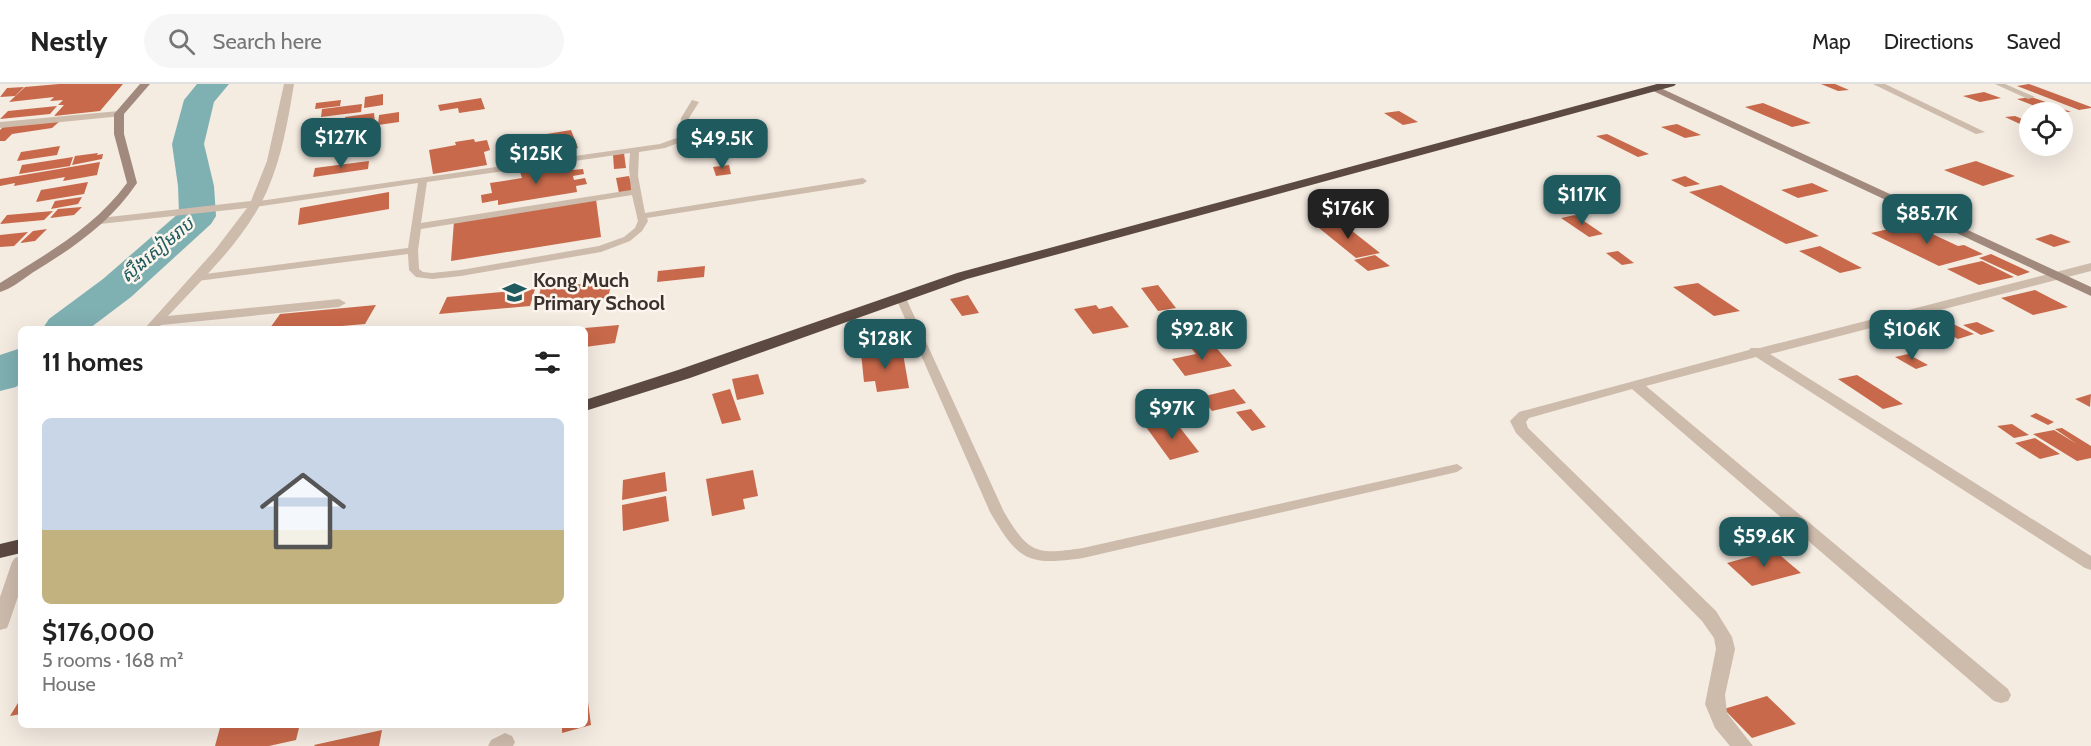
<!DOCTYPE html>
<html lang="en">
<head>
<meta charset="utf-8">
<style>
	body { margin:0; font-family:Cabin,"Noto Sans Khmer",sans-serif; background:#f6f6f6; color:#222; height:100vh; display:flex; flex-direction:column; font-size:22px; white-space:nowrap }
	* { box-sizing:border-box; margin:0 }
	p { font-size:20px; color:#767676 }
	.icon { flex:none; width:33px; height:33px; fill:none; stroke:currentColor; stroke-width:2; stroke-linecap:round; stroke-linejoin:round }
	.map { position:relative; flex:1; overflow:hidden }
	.side { position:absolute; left:18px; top:242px; width:570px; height:402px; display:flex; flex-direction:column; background:#fff; border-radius:9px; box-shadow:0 6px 24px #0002 }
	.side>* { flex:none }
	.fabs { position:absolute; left:2019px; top:18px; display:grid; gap:12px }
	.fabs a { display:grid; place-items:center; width:54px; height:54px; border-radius:50%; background:#fff; box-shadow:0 6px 24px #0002; font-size:30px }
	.price { position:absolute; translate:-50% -51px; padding:0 14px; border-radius:12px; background:#1f5a5e; color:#fff; font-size:20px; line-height:39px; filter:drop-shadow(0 2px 3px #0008) }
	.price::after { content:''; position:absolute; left:50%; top:36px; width:18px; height:14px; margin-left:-9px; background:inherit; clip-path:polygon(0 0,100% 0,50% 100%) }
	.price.active { background:#222; color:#fff }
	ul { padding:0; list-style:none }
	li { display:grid; align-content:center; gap:12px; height:318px; padding:0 24px }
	li span { display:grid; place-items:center; height:186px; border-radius:9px; color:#555 }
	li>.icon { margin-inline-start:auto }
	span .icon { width:108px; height:108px; fill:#fffc; stroke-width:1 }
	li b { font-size:26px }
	h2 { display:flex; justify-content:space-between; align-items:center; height:72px; padding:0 24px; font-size:26px }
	header { display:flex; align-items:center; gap:36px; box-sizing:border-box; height:84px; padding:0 30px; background:#fff; border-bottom:2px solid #e0e0e0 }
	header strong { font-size:28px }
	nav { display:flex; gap:33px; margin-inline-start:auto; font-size:21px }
	.search { width:420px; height:54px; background:#f6f6f6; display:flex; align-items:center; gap:15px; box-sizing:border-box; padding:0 21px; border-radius:33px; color:#767676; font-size:22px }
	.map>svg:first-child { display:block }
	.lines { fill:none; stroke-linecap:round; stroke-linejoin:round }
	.river { fill:#7fb0b2; fill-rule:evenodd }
	.building { fill:#c8694b }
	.lane { fill:#cdbbac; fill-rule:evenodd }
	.street { fill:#cdbbac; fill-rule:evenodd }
	.secondary { fill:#a18a7d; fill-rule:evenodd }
	.highway { fill:#5c4a42; fill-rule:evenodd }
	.labels { text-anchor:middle; stroke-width:5; stroke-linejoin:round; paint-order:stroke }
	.far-water-label { font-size:18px; font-style:italic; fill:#1f5a5e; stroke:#fbf5ee }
	.poi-label { font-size:20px; font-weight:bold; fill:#3b302b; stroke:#fbf5ee; text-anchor:start }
</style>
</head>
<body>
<header>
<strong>Nestly</strong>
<div class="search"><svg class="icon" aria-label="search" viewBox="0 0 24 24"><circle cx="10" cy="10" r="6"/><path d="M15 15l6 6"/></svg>Search here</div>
<nav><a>Map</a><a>Directions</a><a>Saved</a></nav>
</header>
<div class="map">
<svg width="2091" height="662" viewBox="0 0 2091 662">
	<rect width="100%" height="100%" fill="#f4ebe1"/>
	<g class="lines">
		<path class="river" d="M 197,0 L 229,0 L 214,18 L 204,60 L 214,102 L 216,132 L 211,140 L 131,213 L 90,244 L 43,244 L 49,235 L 103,195 L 179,129 L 178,102 L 172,60 L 184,16 Z
			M 21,264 L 21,299 L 16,303 L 0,307 L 0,271 Z"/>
	</g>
	<path class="building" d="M 59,0 L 123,0 L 100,27 L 54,32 L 64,21 L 58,21 L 63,16 L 50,17 L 54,13 L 9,18 L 25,3 Z
		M 1821,0 L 1835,0 L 1849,6 L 1838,7 Z
		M 2029,0 L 2091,23 L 2091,24 L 2079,26 L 2017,2 Z
		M 24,3 L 15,12 L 0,13 L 7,4 Z
		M 1984,8 L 2001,14 L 1980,18 L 1963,12 Z
		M 383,10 L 383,21 L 364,24 L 365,13 Z
		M 2031,13 L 2043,17 L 2071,28 L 2050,28 L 2017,15 Z
		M 481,14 L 485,25 L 459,29 L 458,24 L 440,27 L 438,21 Z
		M 341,16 L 340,22 L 315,25 L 316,19 Z
		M 1763,19 L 1811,39 L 1792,43 L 1745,23 Z
		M 362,20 L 361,28 L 321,33 L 322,25 Z
		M 57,22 L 50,30 L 0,35 L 8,27 Z
		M 1399,27 L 1418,38 L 1403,41 L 1384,29 Z
		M 399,28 L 399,38 L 378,41 L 379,31 Z
		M 374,29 L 375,39 L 345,44 L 345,33 Z
		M 2015,32 L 2030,38 L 2030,39 L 2020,40 L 2005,33 Z
		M 60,37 L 52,44 L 12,50 L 5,57 L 0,57 L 0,46 L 3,43 Z
		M 1677,40 L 1701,51 L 1685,54 L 1661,43 Z
		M 571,46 L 578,64 L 522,74 L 516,55 Z
		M 1607,50 L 1649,70 L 1638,73 L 1596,52 Z
		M 376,52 L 374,61 L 320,68 L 322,59 Z
		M 724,54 L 728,68 L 711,71 L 707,57 Z
		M 474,55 L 475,58 L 487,56 L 490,66 L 484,68 L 487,81 L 433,90 L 429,66 L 456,61 L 455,58 Z
		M 60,62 L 57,71 L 17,77 L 21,68 Z
		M 98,69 L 97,71 L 103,70 L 102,75 L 72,81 L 75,72 Z
		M 624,69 L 626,84 L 614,85 L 613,71 Z
		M 73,73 L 70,82 L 19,90 L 22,81 Z
		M 369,77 L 368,85 L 313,93 L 315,84 Z
		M 1976,77 L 2015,92 L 1983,102 L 1944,86 Z
		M 100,78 L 97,91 L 63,97 L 65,93 L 14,102 L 15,99 L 0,102 L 0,95 Z
		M 570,80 L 572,86 L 583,85 L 584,90 L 573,92 L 574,96 L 585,94 L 587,100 L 576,102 L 577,108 L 498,121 L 498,116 L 482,119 L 481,111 L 492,109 L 490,99 L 522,94 L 520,88 Z
		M 729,81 L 731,90 L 716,92 L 713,83 Z
		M 629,92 L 633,107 L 619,109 L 616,94 Z
		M 1685,92 L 1700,100 L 1685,103 L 1671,96 Z
		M 88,98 L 84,110 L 36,118 L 41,106 Z
		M 1812,99 L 1829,107 L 1798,114 L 1781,106 Z
		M 1721,101 L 1819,152 L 1786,160 L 1689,108 Z
		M 389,108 L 389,125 L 298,141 L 300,124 Z
		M 82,113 L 78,120 L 51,125 L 55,117 Z
		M 596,115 L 601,153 L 451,177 L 454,137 Z
		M 82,123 L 74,131 L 50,134 L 58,125 Z
		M 53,127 L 44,136 L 0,140 L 7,131 Z
		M 1575,131 L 1603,150 L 1589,153 L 1561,134 Z
		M 1328,138 L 1333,141 L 1342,139 L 1380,169 L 1356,174 L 1314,140 Z
		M 1911,140 L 1958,162 L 1964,161 L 1983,170 L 1939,182 L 1871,149 Z
		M 47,145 L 35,157 L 20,159 L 33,147 Z
		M 28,148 L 14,162 L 0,163 L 0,151 Z
		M 2051,150 L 2071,158 L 2054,163 L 2035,155 Z
		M 1820,162 L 1862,184 L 1840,189 L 1799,167 Z
		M 1618,167 L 1634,179 L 1622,181 L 1606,169 Z
		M 1991,170 L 2030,188 L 2018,192 L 1979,174 Z
		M 1375,171 L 1390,182 L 1368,187 L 1354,176 Z
		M 1982,177 L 2014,193 L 1979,201 L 1947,185 Z
		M 705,182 L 704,193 L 657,198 L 658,187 Z
		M 612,197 L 608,214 L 536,221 L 541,204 Z
		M 1698,199 L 1740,227 L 1714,232 L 1673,203 Z
		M 1158,201 L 1176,224 L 1158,227 L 1141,204 Z
		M 535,205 L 530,222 L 439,230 L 447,213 Z
		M 2035,206 L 2068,223 L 2033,231 L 2001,214 Z
		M 968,211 L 979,229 L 962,232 L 950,215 Z
		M 376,221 L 365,240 L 319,244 L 270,244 L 280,230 Z
		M 1096,221 L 1099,225 L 1112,222 L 1129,243 L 1093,250 L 1074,225 Z
		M 1977,238 L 1995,247 L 1981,251 L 1963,241 Z
		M 1951,239 L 1974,250 L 1958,255 L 1936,243 Z
		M 619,241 L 615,259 L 585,263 L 585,244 Z
		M 1213,260 L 1232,282 L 1185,292 L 1172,275 L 1196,270 L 1191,264 Z
		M 902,264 L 909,304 L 877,308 L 875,297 L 864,298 L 861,269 Z
		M 1908,270 L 1928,281 L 1916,285 L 1895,273 Z
		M 758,290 L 764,310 L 737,316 L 732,295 Z
		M 1857,291 L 1903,320 L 1883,325 L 1838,295 Z
		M 730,305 L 741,336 L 722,340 L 712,310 Z
		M 1234,305 L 1246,319 L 1212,327 L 1201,313 Z
		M 2091,310 L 2090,323 L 2075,315 Z
		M 1251,325 L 1266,343 L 1252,347 L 1236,328 Z
		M 2036,329 L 2054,338 L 2048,341 L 2030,332 Z
		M 1174,336 L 1199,368 L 1170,376 L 1146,343 Z
		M 2012,340 L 2029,351 L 2014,354 L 1997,342 Z
		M 2062,344 L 2091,362 L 2091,374 L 2077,377 L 2033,350 L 2054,346 L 2077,360 L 2055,345 Z
		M 2035,354 L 2060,370 L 2040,375 L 2015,359 Z
		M 753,386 L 758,412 L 743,415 L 745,425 L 712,432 L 706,395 Z
		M 665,388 L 667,407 L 622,416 L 623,396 Z
		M 666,412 L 669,437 L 623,447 L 622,421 Z
		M 1774,466 L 1801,489 L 1752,502 L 1727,479 Z
		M 1767,612 L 1796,640 L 1752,654 L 1724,625 Z
		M 21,614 L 21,630 L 10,632 Z
		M 588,618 L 591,641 L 562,649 L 562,640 L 585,640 L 585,619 Z
		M 221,640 L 300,640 L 296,656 L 269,662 L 215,662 Z
		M 382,646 L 379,662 L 315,662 L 314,661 Z"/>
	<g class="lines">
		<path class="lane" d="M 1995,0 L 2005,0 L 2035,13 L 2028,15 Z
			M 692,16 L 699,18 L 689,34 L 686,56 L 665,64 L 639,68 L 638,92 L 645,129 L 863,94 L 867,97 L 863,100 L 647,134 L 648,137 L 642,147 L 630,157 L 601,168 L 461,192 L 432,195 L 416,193 L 409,186 L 408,170 L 197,197 L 192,194 L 197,191 L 408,164 L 418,99 L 255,123 L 250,120 L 252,118 L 503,82 L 500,55 L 504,53 L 508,55 L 511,81 L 660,60 L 679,53 L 681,34 ZM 630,69 L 629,83 L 631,106 L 421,139 L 427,98 ZM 632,111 L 638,137 L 635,144 L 624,153 L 599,162 L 461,186 L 432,189 L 423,188 L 419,185 L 418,166 L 421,145 Z
			M 900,209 L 905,212 L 1004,428 C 1029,470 1036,471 1083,464 L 1457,380 L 1463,384 L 1457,388 L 1083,474 C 1027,482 1018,476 990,428 L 895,212 Z"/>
		<path class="street" d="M 284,0 L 294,0 C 288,36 282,73 267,107 C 245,156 204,193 168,232 L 339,215 L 346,219 L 339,223 L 161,241 L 158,244 L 145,244 L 215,166 L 247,124 L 100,140 L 94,137 L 100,134 L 251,117 L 267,77 Z
			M 1873,0 L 1885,0 L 1985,48 L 1976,50 Z
			M 119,27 L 122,28 L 122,32 L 0,44 L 0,38 Z
			M 2091,179 L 2091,187 L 1770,270 L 2091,472 L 2091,486 L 2085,484 L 1756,273 L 1646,302 L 2008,605 L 2011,611 L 2008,617 L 2001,619 L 1994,617 L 1632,305 L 1529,334 L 1526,338 L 1528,344 L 1716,527 L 1732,553 L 1735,565 L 1725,611 L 1727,629 L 1753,662 L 1730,662 L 1715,644 L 1705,620 L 1716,565 L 1714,554 L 1702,537 L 1516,349 L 1510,337 L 1519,328 L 1749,266 L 1751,264 L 1760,264 Z
			M 21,472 L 21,504 L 9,539 L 7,544 L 0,546 L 0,513 L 12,478 L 15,474 Z
			M 505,649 L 512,652 L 515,658 L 513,662 L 488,662 L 491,656 Z"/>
		<path class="secondary" d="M 140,0 L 150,0 L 124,30 L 124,50 L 137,99 C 110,139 73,164 32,189 C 22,196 11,205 0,208 L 0,199 C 46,170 94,144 127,99 L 114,50 L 114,30 Z
			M 1654,1 L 2091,203 L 2091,212 L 1651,6 L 1649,4 Z"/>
		<path class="highway" d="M 1657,0 L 1676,0 L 1674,2 L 967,195 L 690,294 L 585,327 L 585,316 L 678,286 L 957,189 Z
			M 21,455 L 21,469 L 0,474 L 0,460 Z"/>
	</g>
	<defs>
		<symbol id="school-bare" viewBox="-9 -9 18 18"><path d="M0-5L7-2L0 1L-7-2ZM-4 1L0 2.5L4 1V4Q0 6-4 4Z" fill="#1f5a5e" stroke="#fbf5ee" stroke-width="2.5" paint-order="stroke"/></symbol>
	</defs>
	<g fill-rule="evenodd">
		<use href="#school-bare" x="498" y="192" width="33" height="33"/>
	</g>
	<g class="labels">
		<g class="far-water-label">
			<text transform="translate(157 166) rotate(-40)" y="6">ស្ទឹងសៀមរាប</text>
		</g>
		<g class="poi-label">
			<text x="533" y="203">Kong Much<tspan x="533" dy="23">Primary School</tspan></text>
		</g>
	</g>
</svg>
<div class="fabs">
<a><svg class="icon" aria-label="locate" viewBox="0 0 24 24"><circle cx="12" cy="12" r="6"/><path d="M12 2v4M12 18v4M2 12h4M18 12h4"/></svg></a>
</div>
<b class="price" style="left:341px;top:85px">$127K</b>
<b class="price" style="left:722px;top:86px">$49.5K</b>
<b class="price" style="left:536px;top:101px">$125K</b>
<b class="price" style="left:1582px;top:142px">$117K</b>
<b class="price active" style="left:1348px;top:156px">$176K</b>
<b class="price" style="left:1927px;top:161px">$85.7K</b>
<b class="price" style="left:1202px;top:277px">$92.8K</b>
<b class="price" style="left:1912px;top:277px">$106K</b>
<b class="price" style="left:885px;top:286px">$128K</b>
<b class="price" style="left:1172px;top:356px">$97K</b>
<b class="price" style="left:1764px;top:484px">$59.6K</b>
<section class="side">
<h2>11 homes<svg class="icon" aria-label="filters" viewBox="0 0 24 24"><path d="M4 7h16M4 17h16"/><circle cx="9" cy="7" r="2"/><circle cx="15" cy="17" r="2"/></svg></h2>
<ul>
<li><span style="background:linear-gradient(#c9d6e8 60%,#c2b280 0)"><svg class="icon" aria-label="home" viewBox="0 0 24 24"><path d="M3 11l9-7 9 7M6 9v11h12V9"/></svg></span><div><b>$176,000</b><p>5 rooms · 168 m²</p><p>House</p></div></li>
</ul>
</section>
</div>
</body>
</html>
